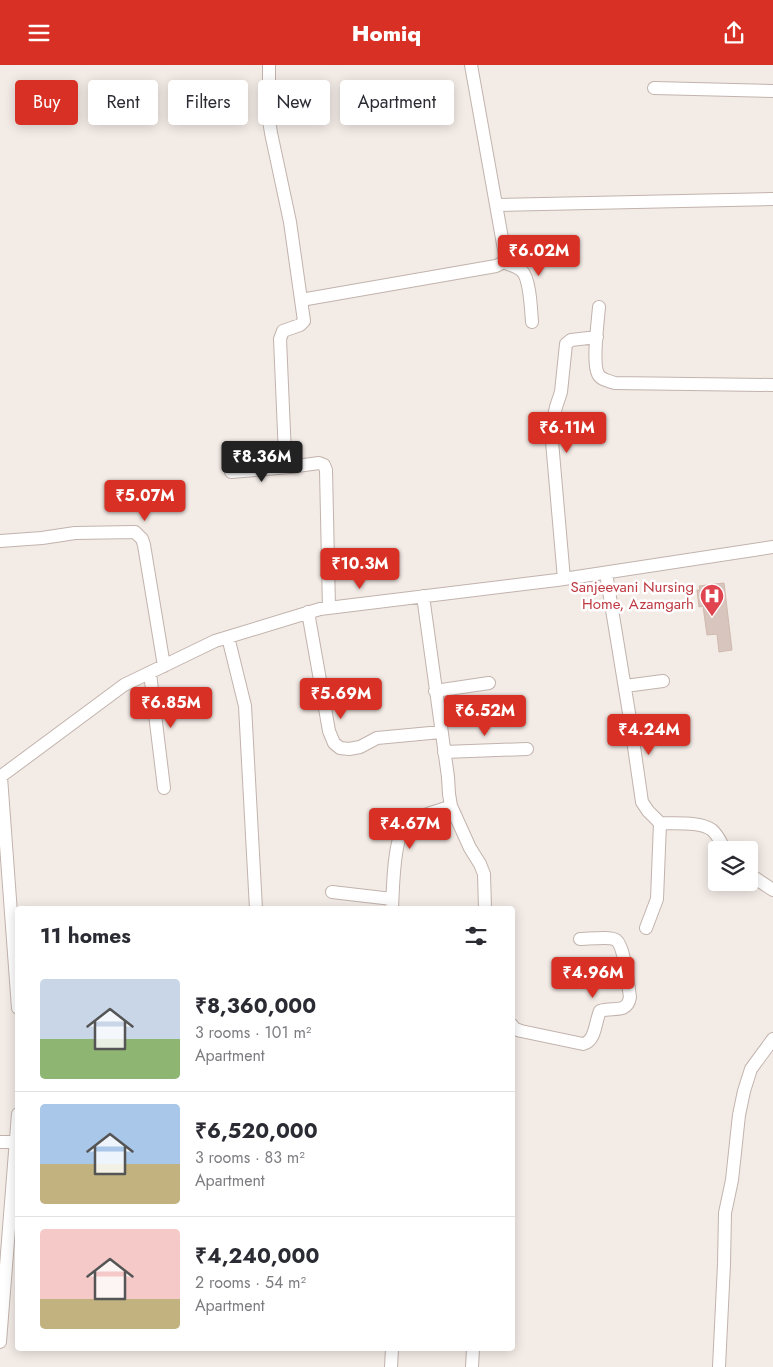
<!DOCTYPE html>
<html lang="en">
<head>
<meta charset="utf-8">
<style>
	body { margin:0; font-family:Jost,sans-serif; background:#f7f7f7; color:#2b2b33; height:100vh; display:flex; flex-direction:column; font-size:19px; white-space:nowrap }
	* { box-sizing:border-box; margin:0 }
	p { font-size:16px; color:#7c7c81 }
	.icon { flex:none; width:28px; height:28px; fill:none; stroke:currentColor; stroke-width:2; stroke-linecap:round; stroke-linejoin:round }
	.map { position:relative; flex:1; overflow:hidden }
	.drawer { position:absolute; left:15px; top:841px; width:500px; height:445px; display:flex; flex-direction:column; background:#fff; border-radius:5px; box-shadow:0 2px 12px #0003 }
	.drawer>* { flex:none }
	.guide { position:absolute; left:15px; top:15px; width:500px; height:45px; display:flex; gap:10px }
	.fabs { position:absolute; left:708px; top:776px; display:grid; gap:10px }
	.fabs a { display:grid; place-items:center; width:50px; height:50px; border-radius:5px; background:#fff; box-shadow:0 2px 12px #0003; font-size:25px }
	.price { position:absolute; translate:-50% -42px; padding:0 11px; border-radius:5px; background:#d93025; color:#fff; font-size:16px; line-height:32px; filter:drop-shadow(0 1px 2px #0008) }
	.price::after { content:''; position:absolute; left:50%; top:30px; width:15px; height:11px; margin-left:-8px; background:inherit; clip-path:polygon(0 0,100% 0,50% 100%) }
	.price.current { background:#222; color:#fff }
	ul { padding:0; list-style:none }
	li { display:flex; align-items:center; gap:15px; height:125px; padding:0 25px }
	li+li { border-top:1px solid #e1e1e2 }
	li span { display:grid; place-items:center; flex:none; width:140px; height:100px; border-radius:5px; color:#555 }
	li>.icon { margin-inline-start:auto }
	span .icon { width:60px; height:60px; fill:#fffc; stroke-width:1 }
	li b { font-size:21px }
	h2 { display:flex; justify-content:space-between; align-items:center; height:60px; padding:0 25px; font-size:21px }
	.chip { padding:0 18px; border-radius:5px; background:#fff; box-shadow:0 2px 12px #0003; font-size:18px; line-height:45px }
	.chip.current { background:#d93025; color:#fff }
	header { display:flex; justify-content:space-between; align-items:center; height:65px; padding:0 25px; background:#d93025; color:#fff; font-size:22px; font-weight:800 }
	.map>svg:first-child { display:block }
	.building { fill:#d8c6be; stroke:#d0b9ae }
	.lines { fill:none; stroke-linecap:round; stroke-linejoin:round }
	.minor-casing { stroke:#c2b3ac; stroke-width:14 }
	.minor { stroke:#fff; stroke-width:12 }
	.labels { text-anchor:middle; stroke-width:5; stroke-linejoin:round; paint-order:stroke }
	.health-label { font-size:15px; fill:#be3a42; stroke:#fff; text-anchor:end }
</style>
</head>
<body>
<header><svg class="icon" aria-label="menu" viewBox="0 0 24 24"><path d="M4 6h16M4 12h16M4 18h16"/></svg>Homiq<svg class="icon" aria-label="share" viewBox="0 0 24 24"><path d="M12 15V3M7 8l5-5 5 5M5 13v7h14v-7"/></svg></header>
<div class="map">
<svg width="773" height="1302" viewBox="0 0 773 1302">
	<rect width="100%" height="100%" fill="#f3ebe6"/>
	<path class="building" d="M 724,518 L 732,585 L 719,587 L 717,569 L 707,570 L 703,541 L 699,542 L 697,525 L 700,525 L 699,521 Z"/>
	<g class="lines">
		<defs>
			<path id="minor" d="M 269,0 L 269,55 L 271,68 L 290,157 L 304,256 L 300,260 L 283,266 L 280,274 L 285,390 L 286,398 L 290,402 L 319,398 L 324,400 L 326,405 L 329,543
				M 654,23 L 773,26
				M 496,140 L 773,134
				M 504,197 C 509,200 517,201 522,206 C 530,214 531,244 532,257
				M 301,235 L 496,201 L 504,197 L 505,190 L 471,0
				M 599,242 C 598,256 592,298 598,309 C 601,315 609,316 615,318 L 773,320
				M 231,407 L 290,402
				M 0,476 L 42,473 L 75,468 L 135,467 L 142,474 L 144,480 L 164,601
				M 606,508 L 630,654 L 642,737 L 648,746 L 660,758 L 657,834 L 646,863
				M 564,514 L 551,365 L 556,342 L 561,327 L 566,279 L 571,275 L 597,272
				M 423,531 L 448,712 L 449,729 L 451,741 L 470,783 L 480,799 L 484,809 L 485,844
				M 308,547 L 329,666 L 334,678 L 340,683 L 349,684 L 360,682 L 377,673 L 441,667
				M 228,572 L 245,641 L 256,844
				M 150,608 L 164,723
				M 625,621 L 663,616
				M 435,626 L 489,618
				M 444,687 L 527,684
				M 0,712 L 124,620 L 215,576 L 320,544 L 557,515 L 773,482
				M 1,712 L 18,943
				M 660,758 C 675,759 700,756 712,765 C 718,770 721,778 725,785
				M 749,809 L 773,825
				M 332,827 L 392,834
				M 392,844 C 393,825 393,768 408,758 C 417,751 439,746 451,741
				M 512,960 L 515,964 L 521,966 L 583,979 C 596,976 595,957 600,946 C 612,941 627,950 630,932 C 628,920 625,882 616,875 C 610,871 588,874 580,874
				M 0,1077 L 15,1077
				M 0,1277 L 18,1049
				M 391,1302 L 392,1284
				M 472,1302 L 473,1284
				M 719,1302 L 724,1199 L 725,1148 L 732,1115 L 739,1050 L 744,1026 L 751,1004 L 773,974"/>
		</defs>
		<use href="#minor" class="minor-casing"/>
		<use href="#minor" class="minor"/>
	</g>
	<defs>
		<symbol id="hospital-pin" viewBox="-11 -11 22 30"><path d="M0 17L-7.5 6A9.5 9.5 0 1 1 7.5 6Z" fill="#e0444e" stroke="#fff"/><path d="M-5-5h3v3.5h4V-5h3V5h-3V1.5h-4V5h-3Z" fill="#fff"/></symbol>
	</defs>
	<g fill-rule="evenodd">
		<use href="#hospital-pin" x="698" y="517" width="28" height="38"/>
	</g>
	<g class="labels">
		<g class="health-label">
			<text x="694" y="527">Sanjeevani Nursing<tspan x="694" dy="17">Home, Azamgarh</tspan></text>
		</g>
	</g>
</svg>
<div class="fabs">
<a><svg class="icon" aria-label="layers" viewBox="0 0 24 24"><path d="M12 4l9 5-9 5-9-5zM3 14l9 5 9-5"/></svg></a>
</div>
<b class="price" style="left:539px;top:212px">₹6.02M</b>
<b class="price" style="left:567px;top:389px">₹6.11M</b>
<b class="price current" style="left:262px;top:418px">₹8.36M</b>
<b class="price" style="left:145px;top:457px">₹5.07M</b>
<b class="price" style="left:360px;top:525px">₹10.3M</b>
<b class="price" style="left:341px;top:655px">₹5.69M</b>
<b class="price" style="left:171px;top:664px">₹6.85M</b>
<b class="price" style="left:485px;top:672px">₹6.52M</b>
<b class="price" style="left:649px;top:691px">₹4.24M</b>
<b class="price" style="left:410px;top:785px">₹4.67M</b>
<b class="price" style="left:593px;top:934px">₹4.96M</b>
<div class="guide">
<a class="chip current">Buy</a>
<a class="chip">Rent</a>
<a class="chip">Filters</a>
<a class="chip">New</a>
<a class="chip">Apartment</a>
</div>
<section class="drawer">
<h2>11 homes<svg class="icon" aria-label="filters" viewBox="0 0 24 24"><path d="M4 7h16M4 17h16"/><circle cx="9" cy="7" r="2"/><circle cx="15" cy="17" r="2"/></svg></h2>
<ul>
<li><span style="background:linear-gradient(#c9d6e8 60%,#8fb573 0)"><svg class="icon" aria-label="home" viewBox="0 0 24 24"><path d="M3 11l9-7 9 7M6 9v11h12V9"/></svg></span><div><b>₹8,360,000</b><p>3 rooms · 101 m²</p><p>Apartment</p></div></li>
<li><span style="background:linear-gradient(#a9c7e8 60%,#c2b280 0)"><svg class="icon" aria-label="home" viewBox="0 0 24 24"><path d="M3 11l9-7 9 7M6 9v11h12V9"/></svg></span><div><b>₹6,520,000</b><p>3 rooms · 83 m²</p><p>Apartment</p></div></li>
<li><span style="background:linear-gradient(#f6c9c9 70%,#c2b280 0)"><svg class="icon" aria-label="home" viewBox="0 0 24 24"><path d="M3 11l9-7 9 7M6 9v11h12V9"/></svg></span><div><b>₹4,240,000</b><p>2 rooms · 54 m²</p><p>Apartment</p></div></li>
</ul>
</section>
</div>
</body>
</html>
